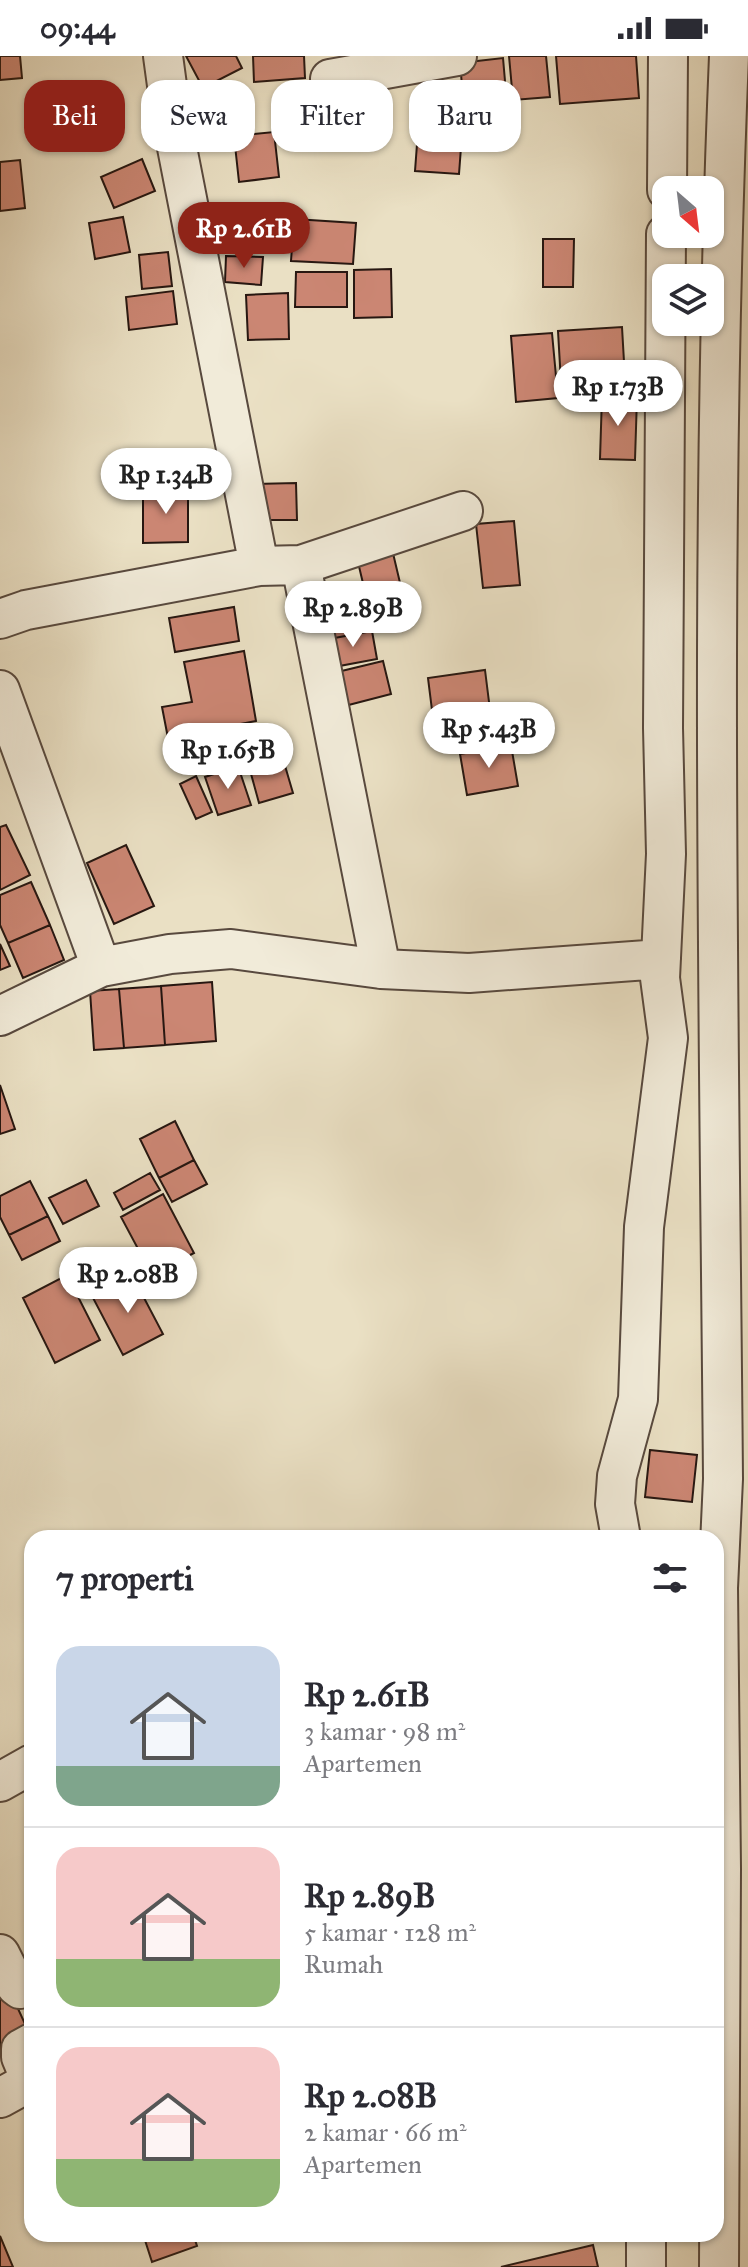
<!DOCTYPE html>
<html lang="id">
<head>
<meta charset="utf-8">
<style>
	body { margin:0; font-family:"IM FELL Great Primer",serif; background:#f2f2f3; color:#2b2b33; height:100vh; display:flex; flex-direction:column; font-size:30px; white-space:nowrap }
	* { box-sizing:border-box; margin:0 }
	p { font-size:26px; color:#7c7c81 }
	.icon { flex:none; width:44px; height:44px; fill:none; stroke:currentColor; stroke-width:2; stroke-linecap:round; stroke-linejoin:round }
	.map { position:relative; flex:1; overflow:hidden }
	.panel { position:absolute; left:24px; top:1474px; width:700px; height:712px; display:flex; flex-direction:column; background:#fff; border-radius:24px; box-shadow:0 2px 6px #0004 }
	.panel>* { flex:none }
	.guide { position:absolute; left:24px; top:24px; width:700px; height:72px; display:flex; gap:16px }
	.needle { width:52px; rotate:152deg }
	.tools { position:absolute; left:652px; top:120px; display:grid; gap:16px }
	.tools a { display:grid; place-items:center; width:72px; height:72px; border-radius:16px; background:#fff; box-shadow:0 2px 6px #0004; font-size:40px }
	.price { position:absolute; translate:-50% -68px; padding:0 18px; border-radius:28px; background:#fff; color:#222; font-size:26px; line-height:52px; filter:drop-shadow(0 2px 4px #0008) }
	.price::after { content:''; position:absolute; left:50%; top:48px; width:24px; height:18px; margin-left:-12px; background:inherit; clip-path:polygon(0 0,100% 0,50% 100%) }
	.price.current { background:#8f2418; color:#fff }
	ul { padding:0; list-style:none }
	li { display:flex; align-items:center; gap:24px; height:200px; padding:0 32px }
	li+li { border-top:2px solid #e1e1e2 }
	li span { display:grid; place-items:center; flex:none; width:224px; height:160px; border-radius:24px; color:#555 }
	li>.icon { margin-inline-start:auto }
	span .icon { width:96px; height:96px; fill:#fffc; stroke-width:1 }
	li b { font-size:34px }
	h2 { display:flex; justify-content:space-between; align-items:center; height:96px; padding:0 32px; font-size:34px }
	.tag { padding:0 28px; border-radius:24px; background:#fff; box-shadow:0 2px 6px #0004; font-size:28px; line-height:72px }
	.tag.current { background:#8f2418; color:#fff }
	.status { display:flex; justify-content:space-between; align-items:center; height:56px; padding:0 40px; background:#fff; direction:ltr }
	.status svg { height:22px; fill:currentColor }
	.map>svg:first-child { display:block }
	.building { fill:#cb8673; stroke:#271711; stroke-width:2 }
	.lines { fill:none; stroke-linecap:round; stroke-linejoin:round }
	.minor-casing { stroke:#58493e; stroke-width:42 }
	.minor { stroke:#f1ebd9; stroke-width:38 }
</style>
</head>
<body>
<div class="status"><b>09:44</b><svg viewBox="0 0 49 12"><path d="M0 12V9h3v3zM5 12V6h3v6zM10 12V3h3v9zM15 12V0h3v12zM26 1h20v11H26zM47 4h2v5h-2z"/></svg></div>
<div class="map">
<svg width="748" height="2211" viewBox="0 0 748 2211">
	<rect width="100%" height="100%" fill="#eae0c4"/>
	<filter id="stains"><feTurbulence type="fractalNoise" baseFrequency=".0025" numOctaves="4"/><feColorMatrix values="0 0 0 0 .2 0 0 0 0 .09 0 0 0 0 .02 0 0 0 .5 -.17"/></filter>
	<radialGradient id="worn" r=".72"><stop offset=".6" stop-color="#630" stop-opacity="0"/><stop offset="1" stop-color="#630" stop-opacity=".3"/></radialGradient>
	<path class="building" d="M 0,0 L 20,0 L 22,22 L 0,24 Z
		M 186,0 L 236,0 L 242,12 L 203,32 Z
		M 253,0 L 304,0 L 305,22 L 254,26 Z
		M 509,0 L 546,0 L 550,41 L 513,44 Z
		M 556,0 L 636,0 L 639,42 L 560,48 Z
		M 503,2 L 507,48 L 464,52 L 460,7 Z
		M 418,75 L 462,78 L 459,118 L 415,115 Z
		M 274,76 L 279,121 L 239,126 L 234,80 Z
		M 142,103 L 155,135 L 114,152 L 101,121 Z
		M 20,104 L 25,152 L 0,155 L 0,106 Z
		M 123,161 L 130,196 L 95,203 L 89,167 Z
		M 294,163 L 356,167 L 353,208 L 291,205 Z
		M 543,183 L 574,183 L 573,231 L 543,231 Z
		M 168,196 L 172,230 L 142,233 L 139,199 Z
		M 226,200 L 263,201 L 261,229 L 225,226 Z
		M 391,213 L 392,261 L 354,262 L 354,214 Z
		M 296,216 L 347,216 L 347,251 L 295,251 Z
		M 173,235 L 177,268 L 129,274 L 126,241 Z
		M 288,237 L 289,283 L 248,284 L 246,239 Z
		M 622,271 L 625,323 L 561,327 L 558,275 Z
		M 552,277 L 558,342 L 516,346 L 511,280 Z
		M 602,340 L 637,341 L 635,404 L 600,403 Z
		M 296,427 L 297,464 L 252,464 L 251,428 Z
		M 188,432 L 188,486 L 143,487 L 143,433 Z
		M 514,465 L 520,529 L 483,532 L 476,468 Z
		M 392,493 L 401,531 L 366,540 L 357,502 Z
		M 367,548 L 372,575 L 329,583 L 324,557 Z
		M 234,551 L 239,585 L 175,596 L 169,562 Z
		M 372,575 L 377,603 L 334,611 L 329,583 Z
		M 244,595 L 256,665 L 168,682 L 162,651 L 192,646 L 184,606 Z
		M 383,605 L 391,638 L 337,652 L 329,618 Z
		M 485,614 L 490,654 L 433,662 L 428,622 Z
		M 278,686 L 293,737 L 259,747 L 245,696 Z
		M 511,689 L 518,730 L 467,739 L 460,698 Z
		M 238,710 L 251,749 L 218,759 L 205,721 Z
		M 196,720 L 212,756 L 196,763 L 180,728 Z
		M 6,769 L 30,819 L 0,834 L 0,771 Z
		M 126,789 L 154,850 L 114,868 L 87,807 Z
		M 31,826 L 50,869 L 8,887 L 0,869 L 0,839 Z
		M 50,869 L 64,904 L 23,922 L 8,887 Z
		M 0,888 L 10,910 L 0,914 Z
		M 212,926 L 216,985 L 165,989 L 161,930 Z
		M 161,930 L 165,989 L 124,992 L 119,933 Z
		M 119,933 L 124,992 L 94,994 L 90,935 Z
		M 0,1029 L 15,1073 L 0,1078 Z
		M 175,1065 L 194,1104 L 159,1122 L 140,1083 Z
		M 194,1104 L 207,1128 L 172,1146 L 159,1122 Z
		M 150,1117 L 160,1134 L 123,1154 L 114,1137 Z
		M 86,1124 L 99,1150 L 63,1168 L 49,1142 Z
		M 30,1125 L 48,1160 L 9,1179 L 0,1161 L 0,1140 Z
		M 163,1138 L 194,1197 L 152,1219 L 121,1161 Z
		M 48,1160 L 60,1185 L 22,1204 L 9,1179 Z
		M 67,1219 L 100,1284 L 55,1307 L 23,1242 Z
		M 132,1219 L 163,1278 L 123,1299 L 92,1240 Z
		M 650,1394 L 697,1399 L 692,1446 L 645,1441 Z
		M 9,1933 L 31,1981 L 0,1995 L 0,1937 Z
		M 143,2178 L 193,2178 L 197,2190 L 152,2206 Z
		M 0,2180 L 13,2211 L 0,2211 Z
		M 593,2189 L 598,2211 L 501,2211 Z"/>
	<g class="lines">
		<defs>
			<path id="minor" d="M 163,0 L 172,66 L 259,510
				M 330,23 L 457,0
				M 667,134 L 668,0
				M 301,509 L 381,913
				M 0,563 L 26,554 L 259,510 L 301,509 L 463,455
				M 0,634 L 101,911
				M 0,960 L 101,911 L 170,898 L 231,893 L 381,913 L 469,917 L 661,903
				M 621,1482 L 615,1448 L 617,1420 L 638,1343 L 644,1171 L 668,982 L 660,922 L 666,798 L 663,672 L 666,178
				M 0,1726 L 32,1708
				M 0,1898 L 16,1930 L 20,1933 L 32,1930
				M 0,2042 L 31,2025 L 21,2001 L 21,1993 L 32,1987
				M 646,2178 L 646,2211
				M 719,2211 L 721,1813 L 718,1532 L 723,1423 C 719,949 709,474 729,0"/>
		</defs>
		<use href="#minor" class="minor-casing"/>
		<use href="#minor" class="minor"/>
	</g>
	<rect width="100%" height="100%" filter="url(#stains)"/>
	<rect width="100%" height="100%" fill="url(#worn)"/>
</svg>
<div class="tools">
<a><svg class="needle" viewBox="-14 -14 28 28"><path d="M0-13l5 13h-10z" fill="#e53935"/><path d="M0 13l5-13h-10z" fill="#7c7c81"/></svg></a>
<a><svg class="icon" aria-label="layers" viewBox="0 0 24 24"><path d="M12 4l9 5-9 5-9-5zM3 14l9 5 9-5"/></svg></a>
</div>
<b class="price current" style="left:244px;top:214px">Rp 2.61B</b>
<b class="price" style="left:618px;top:372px">Rp 1.73B</b>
<b class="price" style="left:166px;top:460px">Rp 1.34B</b>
<b class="price" style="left:353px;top:593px">Rp 2.89B</b>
<b class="price" style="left:489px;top:714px">Rp 5.43B</b>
<b class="price" style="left:228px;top:735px">Rp 1.65B</b>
<b class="price" style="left:128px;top:1259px">Rp 2.08B</b>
<div class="guide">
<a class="tag current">Beli</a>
<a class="tag">Sewa</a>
<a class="tag">Filter</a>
<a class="tag">Baru</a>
</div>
<section class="panel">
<h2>7 properti<svg class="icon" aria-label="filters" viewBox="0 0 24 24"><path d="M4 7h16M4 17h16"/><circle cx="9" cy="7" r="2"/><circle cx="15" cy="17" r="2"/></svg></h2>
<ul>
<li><span style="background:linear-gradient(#c9d6e8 75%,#7fa58c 0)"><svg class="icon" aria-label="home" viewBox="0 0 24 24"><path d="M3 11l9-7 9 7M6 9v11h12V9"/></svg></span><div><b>Rp 2.61B</b><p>3 kamar · 98 m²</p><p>Apartemen</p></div></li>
<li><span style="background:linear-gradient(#f6c9c9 70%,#8fb573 0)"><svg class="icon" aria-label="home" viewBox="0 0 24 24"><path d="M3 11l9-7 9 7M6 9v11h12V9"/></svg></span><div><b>Rp 2.89B</b><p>5 kamar · 128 m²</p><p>Rumah</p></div></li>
<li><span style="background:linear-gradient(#f6c9c9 70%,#8fb573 0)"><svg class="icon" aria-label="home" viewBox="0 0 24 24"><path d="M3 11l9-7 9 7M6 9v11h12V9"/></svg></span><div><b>Rp 2.08B</b><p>2 kamar · 66 m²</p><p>Apartemen</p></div></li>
</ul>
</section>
</div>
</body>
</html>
